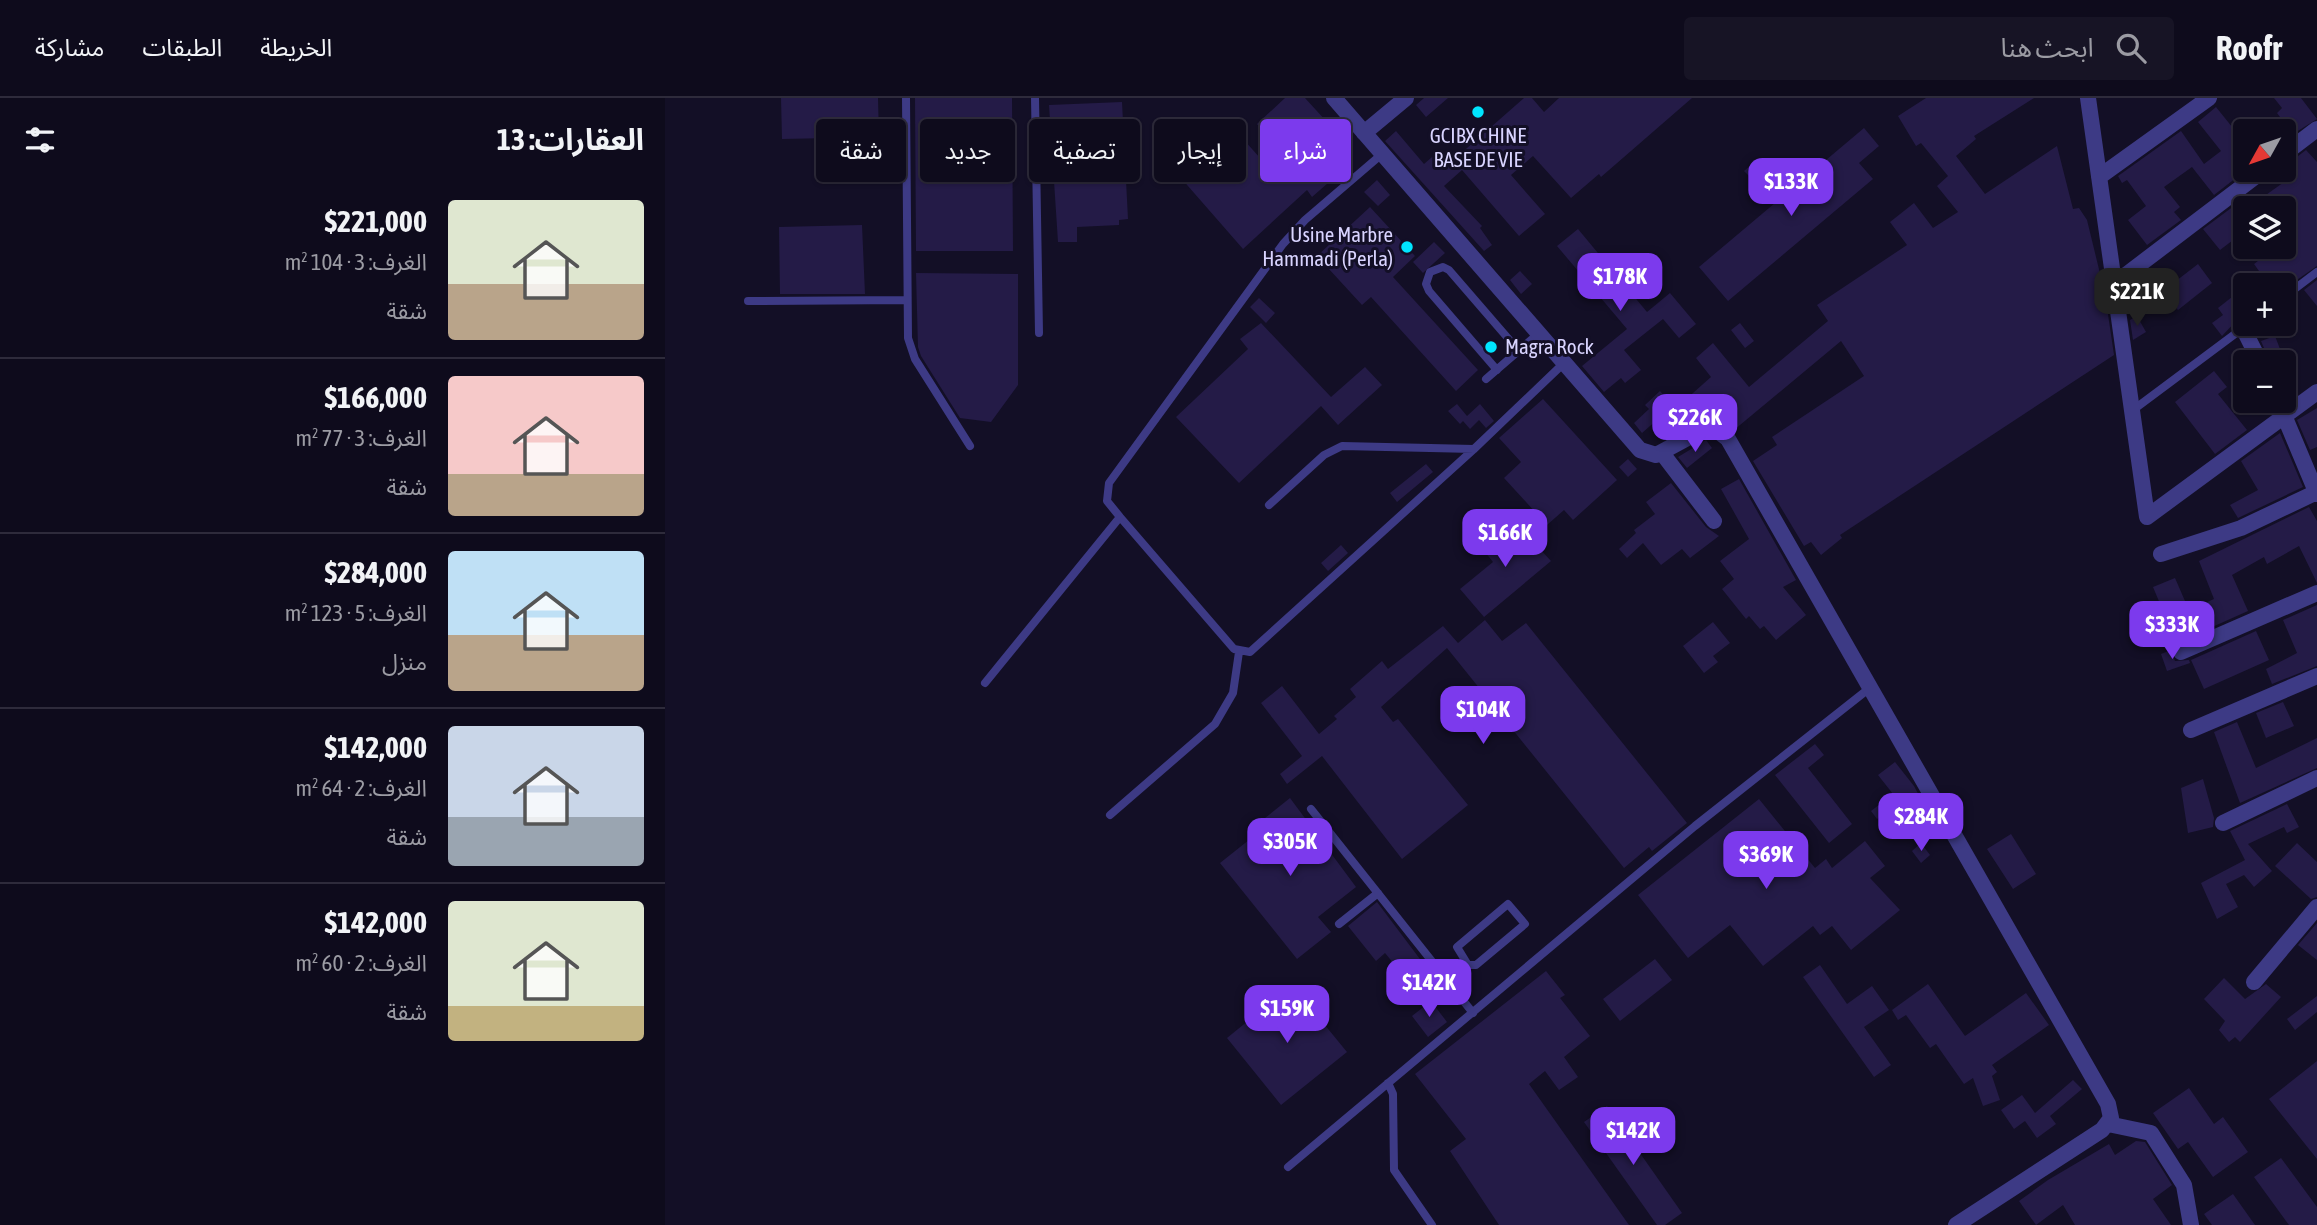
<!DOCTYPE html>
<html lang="ar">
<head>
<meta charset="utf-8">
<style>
	body { margin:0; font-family:"Asap Condensed","Noto Sans Arabic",sans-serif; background:#171425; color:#f1f3f6; direction:rtl; height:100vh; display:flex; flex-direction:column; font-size:26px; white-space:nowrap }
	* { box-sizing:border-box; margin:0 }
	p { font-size:23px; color:#9b9ba3 }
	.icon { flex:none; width:38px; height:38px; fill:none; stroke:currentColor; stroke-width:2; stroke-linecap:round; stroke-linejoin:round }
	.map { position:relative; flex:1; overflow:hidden; direction:ltr }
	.panel { display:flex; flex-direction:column; background:#0e0b1c; width:665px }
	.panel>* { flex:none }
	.banner { position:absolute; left:21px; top:21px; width:665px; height:63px; direction:rtl; display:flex; gap:14px }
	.needle { width:46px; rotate:230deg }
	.buttons { position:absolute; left:1568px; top:21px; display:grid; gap:14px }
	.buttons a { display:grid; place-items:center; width:63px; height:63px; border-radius:7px; background:#0e0b1c; box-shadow:0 2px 5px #0004,0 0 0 2px #2e2b3b; font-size:35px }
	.price { position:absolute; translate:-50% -60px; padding:0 16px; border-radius:14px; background:#7c3aed; color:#fff; font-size:23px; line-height:46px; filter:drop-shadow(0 2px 4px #0008) }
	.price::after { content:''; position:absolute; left:50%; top:42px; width:21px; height:16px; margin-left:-10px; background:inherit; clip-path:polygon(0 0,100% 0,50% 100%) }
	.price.on { background:#222; color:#fff }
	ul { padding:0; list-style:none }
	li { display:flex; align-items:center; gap:21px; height:175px; padding:0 21px }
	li+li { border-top:2px solid #2e2b3b }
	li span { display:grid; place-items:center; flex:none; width:196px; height:140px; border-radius:7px; color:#555 }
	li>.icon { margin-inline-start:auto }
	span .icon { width:84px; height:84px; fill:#fffc; stroke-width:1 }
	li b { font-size:30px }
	h2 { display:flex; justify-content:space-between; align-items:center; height:84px; padding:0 21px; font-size:30px }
	.pill { padding:0 24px; border-radius:7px; background:#0e0b1c; box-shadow:0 2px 5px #0004,0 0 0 2px #2e2b3b; font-size:24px; line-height:63px }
	.pill.on { background:#7c3aed; color:#fff }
	header { display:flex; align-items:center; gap:42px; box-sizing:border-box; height:98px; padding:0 35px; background:#0e0b1c; border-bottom:2px solid #2e2b3b }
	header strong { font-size:33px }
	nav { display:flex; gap:38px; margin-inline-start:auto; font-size:24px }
	.search { width:490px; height:63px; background:#171425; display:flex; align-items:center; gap:18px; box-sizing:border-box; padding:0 24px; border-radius:7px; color:#9b9ba3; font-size:26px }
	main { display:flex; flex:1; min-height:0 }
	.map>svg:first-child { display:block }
	.building { fill:#241b47 }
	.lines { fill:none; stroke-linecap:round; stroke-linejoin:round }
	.lane { stroke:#3d3a85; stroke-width:8 }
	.street { stroke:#3d3a85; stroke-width:16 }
	.poi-dot { fill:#00e5ff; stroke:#130f26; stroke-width:2.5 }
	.labels { text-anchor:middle; stroke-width:6; stroke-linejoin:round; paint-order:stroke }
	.poi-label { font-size:21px; fill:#d9d4ff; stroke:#130f26 }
</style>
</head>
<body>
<header>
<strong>Roofr</strong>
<div class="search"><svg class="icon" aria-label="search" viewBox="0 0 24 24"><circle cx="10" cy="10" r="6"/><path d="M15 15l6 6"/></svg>ابحث هنا</div>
<nav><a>الخريطة</a><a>الطبقات</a><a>مشاركة</a></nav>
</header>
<main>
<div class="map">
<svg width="1652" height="1127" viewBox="0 0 1652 1127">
	<rect width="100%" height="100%" fill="#130f26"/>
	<path class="building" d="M 116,0 L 213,0 L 214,39 L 117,41 Z
		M 250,0 L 347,0 L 348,153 L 251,153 Z
		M 620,0 L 640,0 L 673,36 L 643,63 L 663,85 L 647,99 L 642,92 L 578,151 L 509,72 L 561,22 L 614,81 L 628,68 L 592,26 Z
		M 759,0 L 783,0 L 761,19 L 751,7 Z
		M 859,0 L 867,0 L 879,14 L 894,0 L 1027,0 L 936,79 L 934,76 L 906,100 L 868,58 L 846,77 L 880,116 L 854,138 L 797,72 L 779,88 L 817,128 L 815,130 L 827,147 L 819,153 L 720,43 L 731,33 L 759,66 L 774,53 L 785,65 Z
		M 1261,0 L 1369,0 L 1309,38 L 1311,41 L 1291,58 L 1320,96 L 1392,48 L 1408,111 L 1414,110 L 1422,122 L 1440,196 L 1449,257 L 1175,437 L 1177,440 L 1156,457 L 1146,444 L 1139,448 L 1088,363 L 1112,347 L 1107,339 L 1199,278 L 1176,243 L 1069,332 L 1045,300 L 1006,335 L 993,321 L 977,335 L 969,325 L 984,311 L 980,307 L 995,293 L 1010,311 L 1046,279 L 1031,260 L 1048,245 L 1084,289 L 1163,223 L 1152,207 L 1242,147 L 1225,124 L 1249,105 L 1268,130 L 1293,114 L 1272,88 L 1283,78 L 1256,45 L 1251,48 L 1233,18 Z
		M 1609,0 L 1636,0 L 1652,21 L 1628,36 L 1612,15 L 1617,10 Z
		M 457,4 L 463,121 L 454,122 L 454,127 L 412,129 L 412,144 L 393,144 L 384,7 Z
		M 1551,9 L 1580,45 L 1580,63 L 1572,71 L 1576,76 L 1549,97 L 1527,69 L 1499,89 L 1515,109 L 1509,114 L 1516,122 L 1482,147 L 1463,122 L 1481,108 L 1462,82 L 1457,85 L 1453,78 L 1516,33 L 1539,66 L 1556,53 L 1533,24 Z
		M 1199,30 L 1214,48 L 1194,65 L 1208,81 L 1063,203 L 1034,169 Z
		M 1641,52 L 1652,64 L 1652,168 L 1619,191 L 1619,187 L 1604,187 L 1589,166 L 1611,149 L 1619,149 L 1619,110 L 1580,110 L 1580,133 L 1555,152 L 1538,131 L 1585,96 L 1591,104 L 1632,75 L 1624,65 Z
		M 1093,61 L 1102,72 L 1089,83 L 1079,73 Z
		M 712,82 L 725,97 L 713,108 L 699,94 Z
		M 705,109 L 750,158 L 728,179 L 813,272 L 791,293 L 706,199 L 697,207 L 652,158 Z
		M 197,127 L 200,196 L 115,196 L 114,129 Z
		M 913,131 L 982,214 L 1005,195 L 1031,226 L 1014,240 L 998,221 L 959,252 L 976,272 L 960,285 L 956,280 L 939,294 L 917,268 L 962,231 L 892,148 Z
		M 769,144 L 780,155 L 758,175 L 748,164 Z
		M 1533,166 L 1547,185 L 1513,212 L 1498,193 Z
		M 855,173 L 867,186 L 856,196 L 845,182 Z
		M 251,175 L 353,176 L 353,287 L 326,324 L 295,320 L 256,258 L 253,249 Z
		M 1652,182 L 1652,208 L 1639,192 Z
		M 1567,199 L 1580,220 L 1573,221 L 1557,238 L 1547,225 L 1558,217 L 1553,210 Z
		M 594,200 L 610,215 L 601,225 L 585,209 Z
		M 1472,218 L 1481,234 L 1468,242 L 1465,222 Z
		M 596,225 L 666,299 L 700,269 L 717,287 L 673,327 L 656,308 L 574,385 L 511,319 L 583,251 L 575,241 Z
		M 1075,225 L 1089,243 L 1080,250 L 1066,232 Z
		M 1610,238 L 1620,264 L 1605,264 L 1596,243 Z
		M 1620,265 L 1631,293 L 1621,297 L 1619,294 Z
		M 1549,273 L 1562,289 L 1553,296 L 1582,332 L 1550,356 L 1510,304 Z
		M 878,301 L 952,382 L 908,422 L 899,412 L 882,427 L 839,380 L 856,364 L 834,340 Z
		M 792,306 L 802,318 L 815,306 L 829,323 L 821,330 L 814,322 L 805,331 L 798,323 L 795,326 L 783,313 Z
		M 1652,310 L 1652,349 L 1645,352 L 1632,322 Z
		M 1615,335 L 1638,389 L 1573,420 L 1565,407 L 1593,392 L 1576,363 Z
		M 1041,342 L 1047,350 L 1022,370 L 1013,359 Z
		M 963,361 L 972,371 L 963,379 L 954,369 Z
		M 761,366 L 768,374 L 732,404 L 725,395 Z
		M 1074,381 L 1131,482 L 1118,489 L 1141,517 L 1111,542 L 1099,528 L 1095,531 L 1084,518 L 1081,521 L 1057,491 L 1069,481 L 1055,463 L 1084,441 L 1056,391 Z
		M 1006,385 L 1041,429 L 1054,438 L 1025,460 L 1017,451 L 996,467 L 978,445 L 962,460 L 954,451 L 971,435 L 969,432 L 990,416 L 981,404 Z
		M 1644,409 L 1652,423 L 1652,485 L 1634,448 L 1602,466 L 1599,459 L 1567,477 L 1583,513 L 1536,534 L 1526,511 L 1549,501 L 1534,463 Z
		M 846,420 L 886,463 L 819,519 L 795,491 L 828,464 L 820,454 L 843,436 L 837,428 Z
		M 676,447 L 683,455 L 663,473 L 656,465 Z
		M 1510,480 L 1520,503 L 1498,513 L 1488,489 Z
		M 1652,507 L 1652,568 L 1607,586 L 1601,571 L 1632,555 L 1618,522 Z
		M 820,522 L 837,543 L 861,525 L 1022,725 L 987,753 L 984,749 L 959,770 L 782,550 L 716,609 L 728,624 L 733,621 L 803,707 L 737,761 L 657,658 L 622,686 L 615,676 L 637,658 L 596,605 L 617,588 L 654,636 L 672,621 L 669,618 L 691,599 L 685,591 L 717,563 L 723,571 L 778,528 L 793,545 Z
		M 1048,524 L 1065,545 L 1048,558 L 1053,564 L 1039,575 L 1018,548 Z
		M 1591,533 L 1604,562 L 1539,591 L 1526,562 Z
		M 1506,552 L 1510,563 L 1524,562 L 1525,565 L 1502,573 L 1496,556 Z
		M 1618,604 L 1629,628 L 1601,640 L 1591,615 Z
		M 1572,624 L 1591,670 L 1652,640 L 1652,670 L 1575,705 L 1549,634 Z
		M 1150,646 L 1159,657 L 1143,670 L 1187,726 L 1164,745 L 1110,677 Z
		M 1230,664 L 1249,688 L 1261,711 L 1240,727 L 1227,710 L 1212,721 L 1206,713 L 1228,696 L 1213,677 Z
		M 1538,681 L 1549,720 L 1548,729 L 1523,735 L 1516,690 Z
		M 625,700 L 691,789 L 653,819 L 666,834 L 632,861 L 555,765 L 604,726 L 600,720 Z
		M 1094,701 L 1150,770 L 1161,761 L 1167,770 L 1200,743 L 1220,768 L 1205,780 L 1235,812 L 1186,852 L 1167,828 L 1155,837 L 1148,828 L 1098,868 L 1065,827 L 1023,860 L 973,797 Z
		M 1622,706 L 1634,729 L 1622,735 L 1619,729 L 1583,746 L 1607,773 L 1589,789 L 1579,777 L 1561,786 L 1573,809 L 1552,821 L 1536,785 L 1580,762 L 1565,733 Z
		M 1346,736 L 1371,776 L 1348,791 L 1322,751 Z
		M 1256,745 L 1265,757 L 1256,765 L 1247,753 Z
		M 1632,745 L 1652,764 L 1652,799 L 1646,801 L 1610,768 Z
		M 712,804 L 767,877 L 749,891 L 745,886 L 734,895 L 727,887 L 739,878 L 720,855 L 711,863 L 683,828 Z
		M 1652,825 L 1652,862 L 1633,847 Z
		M 990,861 L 1007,882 L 955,923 L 938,901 Z
		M 1155,867 L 1182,906 L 1207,888 L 1224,912 L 1199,929 L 1226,967 L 1209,979 L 1138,879 Z
		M 881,873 L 900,897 L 895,900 L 925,938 L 899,959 L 913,979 L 894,992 L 880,973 L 864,986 L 964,1127 L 834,1127 L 785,1053 L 801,1041 L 750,976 Z
		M 1559,880 L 1580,901 L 1601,886 L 1616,899 L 1575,944 L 1570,939 L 1564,944 L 1554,932 L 1560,923 L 1539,901 Z
		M 1263,886 L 1300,938 L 1361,895 L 1384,927 L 1327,967 L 1332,974 L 1327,978 L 1335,1002 L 1318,1008 L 1308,980 L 1299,986 L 1271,946 L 1265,950 L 1241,917 L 1233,922 L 1227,912 Z
		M 627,887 L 682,954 L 616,1007 L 562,940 Z
		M 1652,898 L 1652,914 L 1630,932 L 1622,921 Z
		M 766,903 L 782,924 L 763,939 L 747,918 Z
		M 1652,963 L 1652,1061 L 1604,1001 Z
		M 1408,982 L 1417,991 L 1385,1018 L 1391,1026 L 1372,1040 L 1360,1023 L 1349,1031 L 1336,1012 L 1357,997 L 1370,1015 Z
		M 1524,990 L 1549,1026 L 1558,1019 L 1583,1054 L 1548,1079 L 1523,1044 L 1513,1051 L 1488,1015 Z
		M 942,1008 L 1017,1115 L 1000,1127 L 992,1127 L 919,1024 Z
		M 1471,1043 L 1480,1044 L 1507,1087 L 1488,1101 L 1506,1127 L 1410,1127 L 1398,1107 L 1371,1127 L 1354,1103 L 1383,1082 L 1444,1046 L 1450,1057 Z
		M 1616,1060 L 1652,1109 L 1652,1127 L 1624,1127 L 1589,1079 Z
		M 1568,1096 L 1590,1127 L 1547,1127 L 1539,1116 Z"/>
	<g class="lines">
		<path class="lane" d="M 241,0 L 243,240 L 250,261 L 305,348
			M 370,0 L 374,235
			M 717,56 L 640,122 L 618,146 L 444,385 L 442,403 L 455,419 L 569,551 L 585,554 L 809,351 L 899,265
			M 1619,199 L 1652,174
			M 83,203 L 241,202
			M 832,272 L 764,193 L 761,186 L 765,174 L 778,169 L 784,172 L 854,253
			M 821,281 L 873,236
			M 1468,312 L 1578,230
			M 604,407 L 659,357 L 677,348 L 809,351
			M 320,585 L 455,419
			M 646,711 L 808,915
			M 445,717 L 550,626 L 568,595 L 574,554
			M 843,806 L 860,826 L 811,867 L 803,867 L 792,849 Z
			M 674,826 L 713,795
			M 780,879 L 800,862
			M 723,985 L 728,996 L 729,1072 L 767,1127
			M 623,1069 L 1030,728 L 1206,589"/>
		<path class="street" d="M 669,0 L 975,352 L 991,357 L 1041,330 L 1050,331 L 1063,341 L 1443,1006 L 1446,1020 L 1437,1032 L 1291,1127
			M 1423,0 L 1482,419 L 1652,294
			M 699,35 L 741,0
			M 1619,56 L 1652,31
			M 1434,79 L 1544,0
			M 1449,186 L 1599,72
			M 1578,230 L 1595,264
			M 1613,303 L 1652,396
			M 997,355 L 1049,423
			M 1496,456 L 1576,430 L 1652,394
			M 1516,554 L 1652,495
			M 1526,632 L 1652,578
			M 1558,725 L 1652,680
			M 1589,884 L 1652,809
			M 1443,1026 L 1486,1035 L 1519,1087 L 1526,1127"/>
	</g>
	<g class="poi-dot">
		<circle cx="813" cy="14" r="7"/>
		<circle cx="742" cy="149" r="7"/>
		<circle cx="826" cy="249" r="7"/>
	</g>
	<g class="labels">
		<g class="poi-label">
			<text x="813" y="45">GCIBX CHINE<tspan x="813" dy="24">BASE DE VIE</tspan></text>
			<text x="728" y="144" text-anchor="end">Usine Marbre<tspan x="728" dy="24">Hammadi (Perla)</tspan></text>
			<text x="840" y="256" text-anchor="start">Magra Rock</text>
		</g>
	</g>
</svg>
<div class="buttons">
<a><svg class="needle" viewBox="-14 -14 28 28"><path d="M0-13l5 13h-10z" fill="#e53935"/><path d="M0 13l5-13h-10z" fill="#9b9ba3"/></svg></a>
<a><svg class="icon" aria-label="layers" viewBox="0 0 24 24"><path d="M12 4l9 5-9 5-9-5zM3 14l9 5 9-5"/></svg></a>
<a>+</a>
<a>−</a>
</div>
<b class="price" style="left:1126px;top:120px">$133K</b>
<b class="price" style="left:955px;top:215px">$178K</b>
<b class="price on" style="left:1472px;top:230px">$221K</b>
<b class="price" style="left:1030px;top:356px">$226K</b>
<b class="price" style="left:840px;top:471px">$166K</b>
<b class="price" style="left:1507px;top:563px">$333K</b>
<b class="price" style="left:818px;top:648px">$104K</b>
<b class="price" style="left:1256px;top:755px">$284K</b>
<b class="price" style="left:625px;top:780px">$305K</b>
<b class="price" style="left:1101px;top:793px">$369K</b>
<b class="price" style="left:764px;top:921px">$142K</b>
<b class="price" style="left:622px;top:947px">$159K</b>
<b class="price" style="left:968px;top:1069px">$142K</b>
<div class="banner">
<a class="pill on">شراء</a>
<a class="pill">إيجار</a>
<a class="pill">تصفية</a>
<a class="pill">جديد</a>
<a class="pill">شقة</a>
</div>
</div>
<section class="panel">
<h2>العقارات: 13<svg class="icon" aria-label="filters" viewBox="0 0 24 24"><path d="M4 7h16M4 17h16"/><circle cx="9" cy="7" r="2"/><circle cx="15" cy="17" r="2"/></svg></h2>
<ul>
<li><span style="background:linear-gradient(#dfe7d0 60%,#b9a48a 0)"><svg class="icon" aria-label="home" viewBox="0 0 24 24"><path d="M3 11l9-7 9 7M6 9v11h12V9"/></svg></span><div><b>$221,000</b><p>الغرف: 3 · 104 m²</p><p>شقة</p></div></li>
<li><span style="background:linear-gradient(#f6c9c9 70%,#b9a48a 0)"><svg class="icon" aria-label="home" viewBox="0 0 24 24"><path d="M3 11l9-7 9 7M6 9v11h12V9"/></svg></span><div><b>$166,000</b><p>الغرف: 3 · 77 m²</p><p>شقة</p></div></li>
<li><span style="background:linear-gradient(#bfe0f5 60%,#b9a48a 0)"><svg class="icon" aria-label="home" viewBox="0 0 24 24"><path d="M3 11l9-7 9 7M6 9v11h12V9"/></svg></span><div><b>$284,000</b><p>الغرف: 5 · 123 m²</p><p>منزل</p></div></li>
<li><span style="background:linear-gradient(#c9d6e8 65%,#9aa5b1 0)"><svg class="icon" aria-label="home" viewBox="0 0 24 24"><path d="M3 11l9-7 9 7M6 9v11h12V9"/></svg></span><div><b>$142,000</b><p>الغرف: 2 · 64 m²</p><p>شقة</p></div></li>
<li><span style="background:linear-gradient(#dfe7d0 75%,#c2b280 0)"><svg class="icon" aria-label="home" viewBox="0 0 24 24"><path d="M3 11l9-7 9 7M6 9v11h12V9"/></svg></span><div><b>$142,000</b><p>الغرف: 2 · 60 m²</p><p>شقة</p></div></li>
</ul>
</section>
</main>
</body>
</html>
